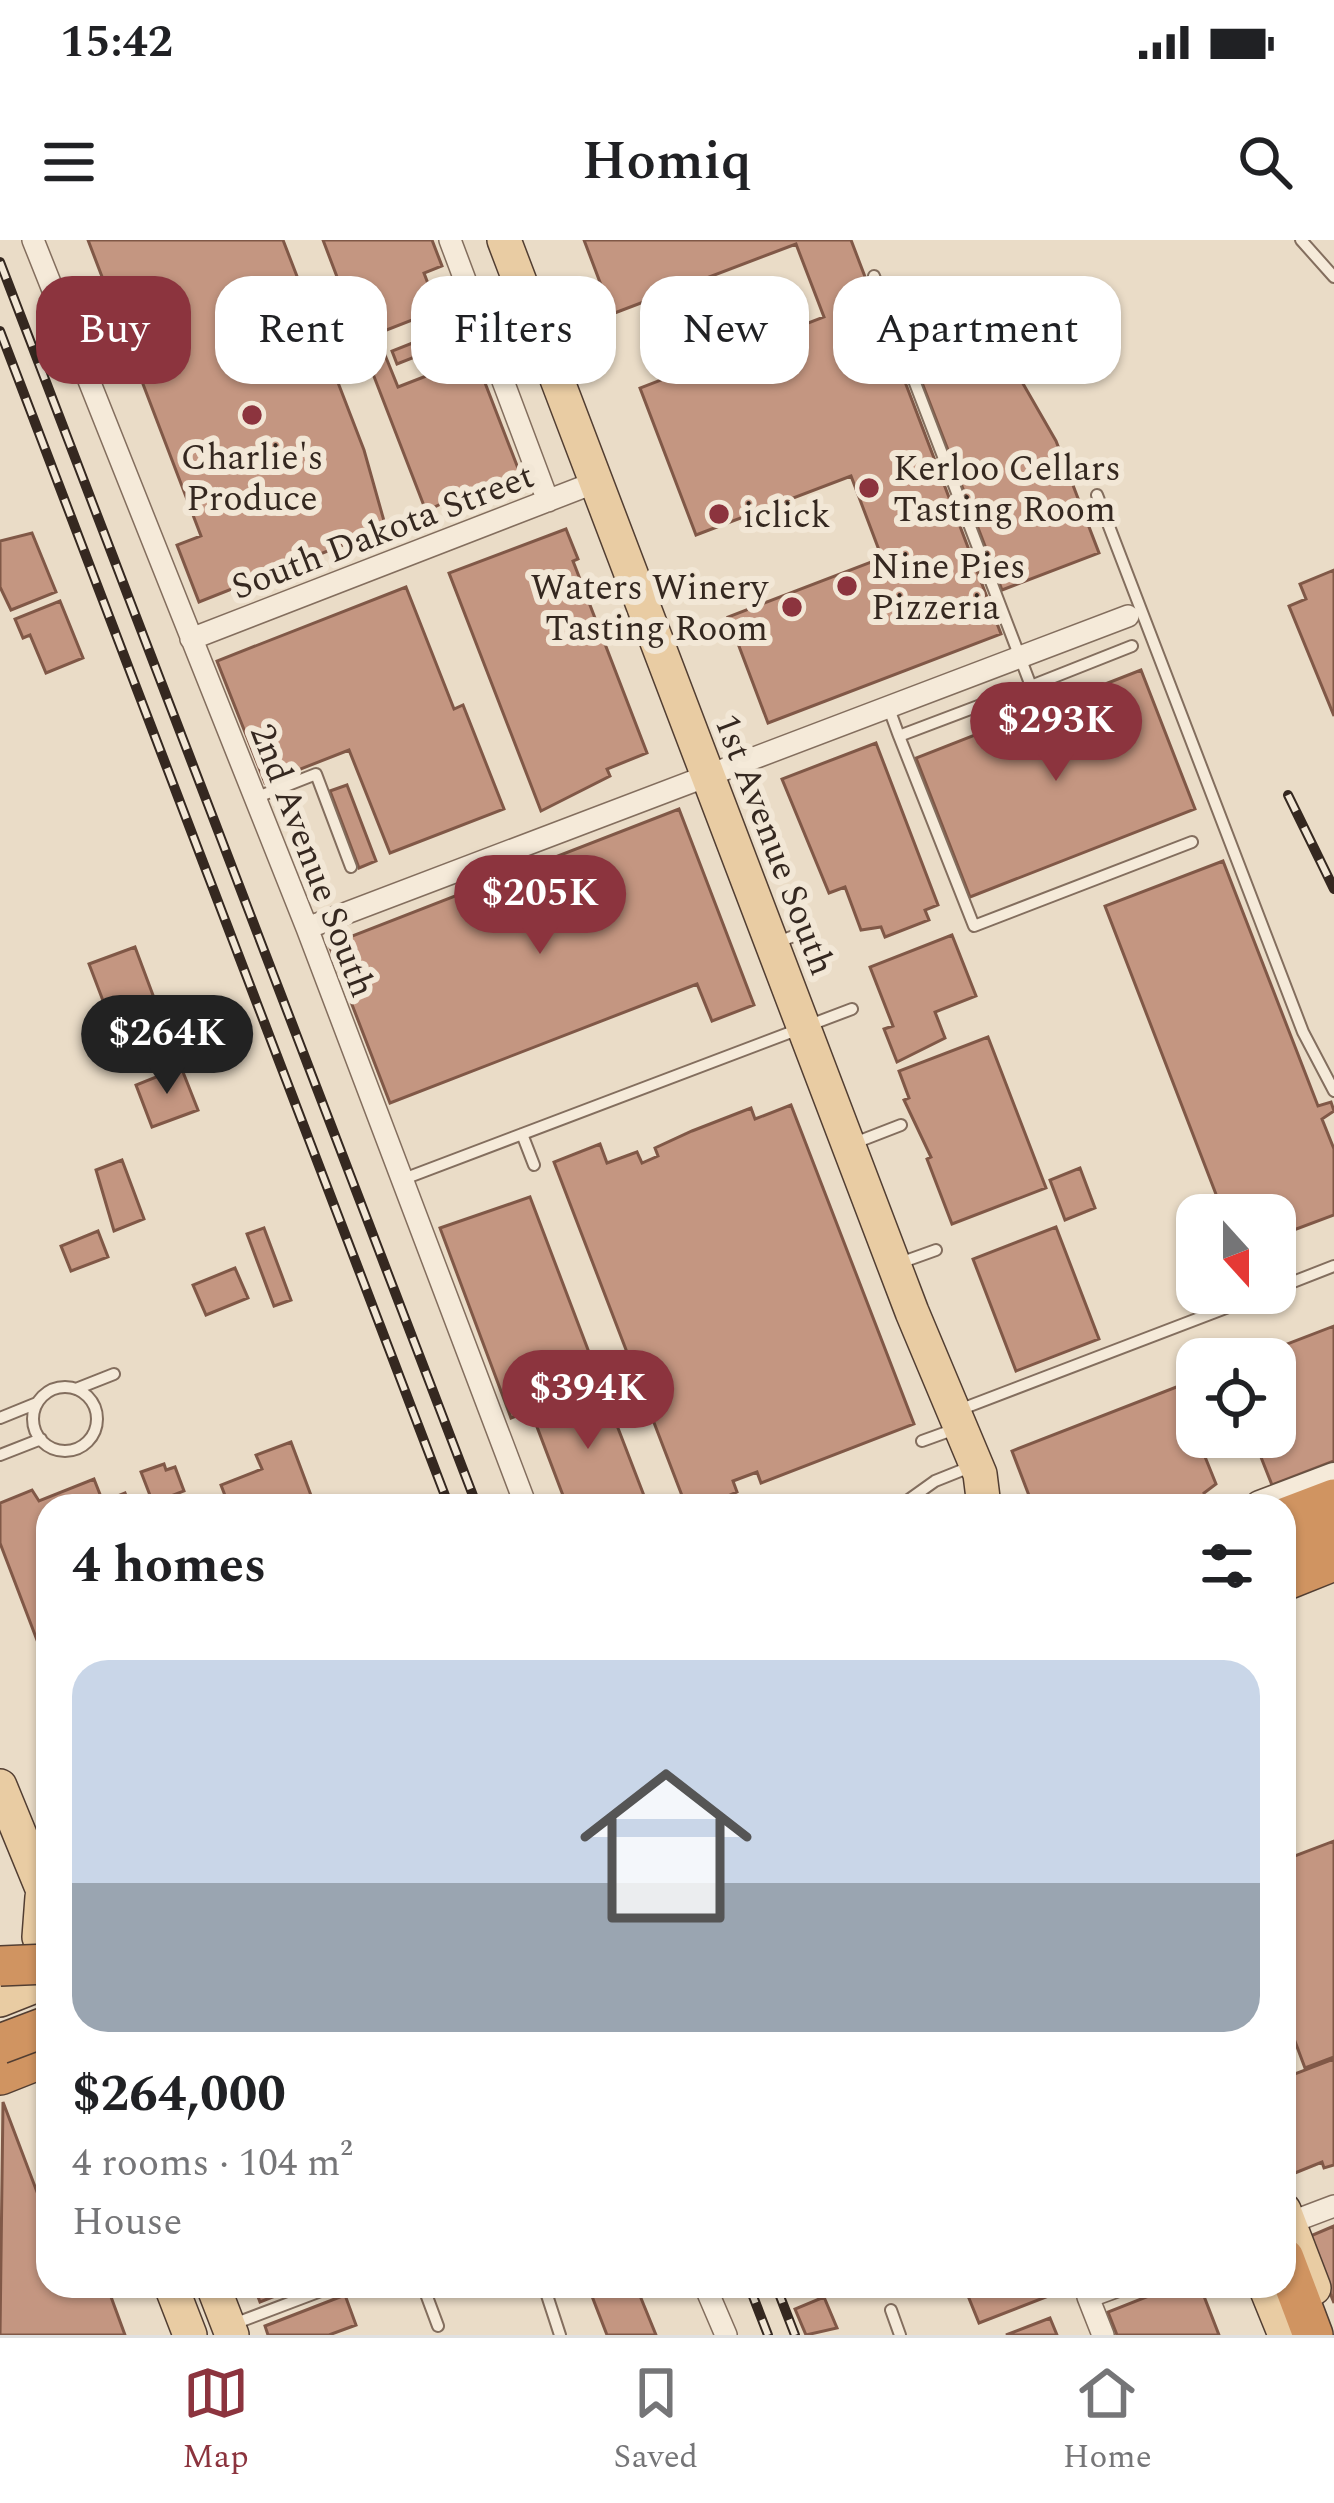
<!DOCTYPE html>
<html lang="en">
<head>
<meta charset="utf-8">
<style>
	body { margin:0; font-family:Spectral,serif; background:#f2f2f2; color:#202124; height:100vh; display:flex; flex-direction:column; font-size:45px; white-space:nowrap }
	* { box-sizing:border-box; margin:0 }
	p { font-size:39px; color:#757577 }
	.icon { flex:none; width:66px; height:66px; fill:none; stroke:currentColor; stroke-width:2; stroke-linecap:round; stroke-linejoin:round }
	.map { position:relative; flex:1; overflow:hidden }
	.side { position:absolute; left:36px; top:1254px; width:1260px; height:804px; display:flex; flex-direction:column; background:#fff; border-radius:36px; box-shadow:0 3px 9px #0004 }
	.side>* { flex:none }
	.top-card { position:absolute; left:36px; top:36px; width:1263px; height:108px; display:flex; gap:24px }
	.needle { width:78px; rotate:159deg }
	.tools { position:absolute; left:1176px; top:954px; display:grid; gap:24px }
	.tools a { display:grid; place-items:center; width:120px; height:120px; border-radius:24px; background:#fff; box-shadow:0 3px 9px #0004; font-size:60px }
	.price { position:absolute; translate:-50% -102px; padding:0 27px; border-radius:42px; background:#8c343e; color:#fff; font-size:39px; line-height:78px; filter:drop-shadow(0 3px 6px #0008) }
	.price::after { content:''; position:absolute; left:50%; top:72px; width:36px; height:27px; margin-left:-18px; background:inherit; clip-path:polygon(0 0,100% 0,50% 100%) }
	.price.on { background:#222; color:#fff }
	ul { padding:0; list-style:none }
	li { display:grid; align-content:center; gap:24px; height:636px; padding:0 36px }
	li+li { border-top:3px solid #e0e0e0 }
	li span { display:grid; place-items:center; height:372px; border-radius:36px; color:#555 }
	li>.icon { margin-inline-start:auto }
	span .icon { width:216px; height:216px; fill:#fffc; stroke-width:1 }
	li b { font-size:51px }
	h2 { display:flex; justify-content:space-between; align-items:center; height:144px; padding:0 36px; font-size:51px }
	.tag { padding:0 42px; border-radius:36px; background:#fff; box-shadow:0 3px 9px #0004; font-size:42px; line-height:108px }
	.tag.on { background:#8c343e; color:#fff }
	.status { display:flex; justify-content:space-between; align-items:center; height:84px; padding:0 60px; background:#fff; direction:ltr }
	.status svg { height:33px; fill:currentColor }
	header { display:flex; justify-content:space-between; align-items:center; height:156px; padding:0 36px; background:#fff; font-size:54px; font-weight:600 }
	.menu { display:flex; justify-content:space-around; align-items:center; height:168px; border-top:3px solid #e0e0e0; background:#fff; font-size:33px; color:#757577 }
	.menu a { display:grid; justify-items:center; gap:6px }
	.menu .on { color:#8c343e }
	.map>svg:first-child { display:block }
	.building { fill:#c49681; stroke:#805847; stroke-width:3 }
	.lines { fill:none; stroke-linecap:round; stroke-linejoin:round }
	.service-casing { stroke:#836e5e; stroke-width:14 }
	.minor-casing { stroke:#836e5e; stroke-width:24 }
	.secondary-casing { stroke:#655041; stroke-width:33 }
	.primary-casing { stroke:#523e32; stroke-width:36 }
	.motorway-casing { stroke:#523e32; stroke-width:42 }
	.path { stroke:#836e5e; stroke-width:3; stroke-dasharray:9 6; stroke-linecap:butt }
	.service { stroke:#f5ead9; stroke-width:10 }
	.minor { stroke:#f5ead9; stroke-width:21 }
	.secondary { stroke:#f5ead9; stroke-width:30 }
	.primary { stroke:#e9cca3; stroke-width:33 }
	.motorway { stroke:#d09461; stroke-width:39 }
	.rail-casing { stroke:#352820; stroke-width:10 }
	.rail { stroke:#f2e7d6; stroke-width:6; stroke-dasharray:18; stroke-linecap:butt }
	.motorway-bridge-casing { stroke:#523e32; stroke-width:42; stroke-linecap:butt }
	.motorway-bridge { stroke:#d09461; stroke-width:39 }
	.poi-dot { fill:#8c343e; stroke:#f2e7d6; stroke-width:4.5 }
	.labels { text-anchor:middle; stroke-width:12; stroke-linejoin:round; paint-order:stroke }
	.poi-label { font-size:36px; fill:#352820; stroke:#f2e7d6; text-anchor:start }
	.street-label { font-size:36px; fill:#352820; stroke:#f2e7d6 }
</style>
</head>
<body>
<div class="status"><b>15:42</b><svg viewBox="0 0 49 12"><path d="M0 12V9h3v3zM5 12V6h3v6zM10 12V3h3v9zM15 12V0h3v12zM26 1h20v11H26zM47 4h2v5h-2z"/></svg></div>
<header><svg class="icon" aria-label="menu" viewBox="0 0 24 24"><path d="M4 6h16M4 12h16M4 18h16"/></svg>Homiq<svg class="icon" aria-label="search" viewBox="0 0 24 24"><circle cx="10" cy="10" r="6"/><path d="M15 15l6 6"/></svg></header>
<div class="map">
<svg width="1334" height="2095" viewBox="0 0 1334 2095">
	<rect width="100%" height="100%" fill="#eadcc7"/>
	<path class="building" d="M 88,0 L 283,0 L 364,210 L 386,288 L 199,362 L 177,305 L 201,296 Z
		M 323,0 L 432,0 L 442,26 L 424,33 L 438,70 L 361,100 Z
		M 584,0 L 851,0 L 1001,394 L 768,483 L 728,377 L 882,318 L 851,236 L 696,295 L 640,148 L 824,77 L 796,4 L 612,74 Z
		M 415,102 L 420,115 L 397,124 L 392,111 Z
		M 1003,109 L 1056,201 L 1099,313 L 1002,350 L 921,140 Z
		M 385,115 L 398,147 L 475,117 L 521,236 L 487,249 L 485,243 L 426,271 L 368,121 Z
		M 566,289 L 578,319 L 573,321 L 647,513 L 607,529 L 610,536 L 541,571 L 449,333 Z
		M 32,293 L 56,352 L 11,370 L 0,347 L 0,301 Z
		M 1334,330 L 1334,476 L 1289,366 L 1306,359 L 1300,344 Z
		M 406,347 L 454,469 L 463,465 L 504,569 L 390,613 L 349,510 L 265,543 L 217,421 Z
		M 60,361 L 83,418 L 46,433 L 30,395 L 23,398 L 15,379 Z
		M 1141,430 L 1195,569 L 970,657 L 916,518 Z
		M 876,503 L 938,665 L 925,670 L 929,680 L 885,697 L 881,687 L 861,690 L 845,647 L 829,653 L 782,539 Z
		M 347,545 L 376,621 L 359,628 L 330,551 Z
		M 679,569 L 754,765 L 712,781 L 697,744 L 390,863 L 329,705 Z
		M 1223,621 L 1318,866 L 1331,862 L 1334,871 L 1322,879 L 1334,909 L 1334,975 L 1275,997 L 1275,975 L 1224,975 L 1105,666 Z
		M 952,695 L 976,756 L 935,772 L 945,798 L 897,822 L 884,789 L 893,786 L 870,727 Z
		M 135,707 L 163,782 L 118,800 L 89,724 Z
		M 988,797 L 1046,948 L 952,984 L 927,919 L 931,917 L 904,860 L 909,858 L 899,831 Z
		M 181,827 L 198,870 L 152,887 L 136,845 Z
		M 791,865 L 914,1184 L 761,1243 L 757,1232 L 733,1241 L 737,1252 L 730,1255 L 732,1261 L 719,1266 L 686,1266 L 554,922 L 600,904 L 607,923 L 637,912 L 642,923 L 658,916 L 655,908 L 692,891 L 751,868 L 755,879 Z
		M 122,920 L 144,979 L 114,991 L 96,930 Z
		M 1080,928 L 1095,968 L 1065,980 L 1050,940 Z
		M 530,957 L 601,1144 L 511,1178 L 440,988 Z
		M 1056,987 L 1099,1099 L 1016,1131 L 973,1019 Z
		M 264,988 L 291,1060 L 274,1066 L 247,994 Z
		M 98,991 L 108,1017 L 71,1031 L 61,1006 Z
		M 235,1028 L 248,1058 L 206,1075 L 193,1045 Z
		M 1334,1086 L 1334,1221 L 1272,1245 L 1253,1197 L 1275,1197 L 1275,1119 L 1248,1119 Z
		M 1197,1139 L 1197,1197 L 1216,1244 L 1204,1253 L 1209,1266 L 1033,1266 L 1012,1211 Z
		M 601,1144 L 648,1266 L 567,1266 L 531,1171 Z
		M 291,1202 L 315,1266 L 229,1266 L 221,1245 L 262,1229 L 256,1215 Z
		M 164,1224 L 166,1230 L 175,1227 L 184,1251 L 153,1263 L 141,1232 Z
		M 94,1239 L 103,1262 L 125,1253 L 130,1266 L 48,1266 L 48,1429 L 0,1303 L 0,1263 L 32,1250 L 39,1261 Z
		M 1334,1601 L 1334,1817 L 1305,1828 L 1284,1772 L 1284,1620 Z
		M 1334,1819 L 1334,1925 L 1324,1928 L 1322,1922 L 1290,1935 L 1284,1920 L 1284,1838 Z
		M 3,1862 L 48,1981 L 48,2046 L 107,2046 L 125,2095 L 0,2095 Z
		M 1334,1986 L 1334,2063 L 1308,1997 Z
		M 254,2046 L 300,2046 L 260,2062 Z
		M 588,2046 L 636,2046 L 656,2095 L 607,2095 Z
		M 964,2046 L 1074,2046 L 979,2083 Z
		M 1174,2046 L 1200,2046 L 1219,2095 L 1117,2095 L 1108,2072 Z
		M 345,2055 L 356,2085 L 329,2095 L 268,2095 L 265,2086 Z
		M 824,2057 L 837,2088 L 806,2095 L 795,2069 Z
		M 1050,2078 L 1057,2095 L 1006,2095 Z"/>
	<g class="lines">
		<defs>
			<path id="service" d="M 1301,0 L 1334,37
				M 874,36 L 1031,446 L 899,496 L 888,466
				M 1097,255 L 1303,792 L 1334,851
				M 1031,446 L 1132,406
				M 899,496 L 974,686 L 1192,602
				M 255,558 L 316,534 L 351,627
				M 775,703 L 810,690
				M 522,894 L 534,925
				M 852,904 L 901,885
				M 401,940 L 852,769
				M 897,1024 L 936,1010
				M 1275,1049 L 1334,1026
				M33 1179a32 32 0 1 1 64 0a32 32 0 1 1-64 0Z
				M 76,1149 L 114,1134
				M 959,1170 L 1265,1053
				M 0,1178 L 37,1163
				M 922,1201 L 958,1188
				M 0,1215 L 41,1199
				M 900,1266 L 935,1241 L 970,1227
				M 423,2046 L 438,2086
				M 544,2046 L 560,2095
				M 891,2070 L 900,2095
				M 231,2085 L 334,2046"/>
			<path id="minor" d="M 33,0 L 307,688 L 526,1266
				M 450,0 L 548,261
				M 191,399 L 596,242
				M 307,688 L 1128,376
				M 1289,1983 L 1334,1966
				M 705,2046 L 726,2095
				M 1103,2095 L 1088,2057 L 1118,2046"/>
			<path id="secondary" d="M 1260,1266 L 1334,1238"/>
			<path id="primary" d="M 504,0 L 912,1072 L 980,1234 L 984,1266
				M 0,1546 L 48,1663
				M 42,1657 L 39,1697 L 48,1725
				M 0,1760 L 48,1741
				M 1284,1970 L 1314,2048
				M 171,2046 L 190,2095
				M 213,2046 L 232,2095
				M 1265,2046 L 1285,2095"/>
			<path id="motorway" d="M 1284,1278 L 1334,1259
				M 1284,1310 L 1334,1291
				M 1284,1341 L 1334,1321
				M 0,1835 L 48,1816
				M 1284,2018 L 1313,2095"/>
		</defs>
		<use href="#service" class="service-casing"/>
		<use href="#minor" class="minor-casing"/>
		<use href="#secondary" class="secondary-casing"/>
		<use href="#primary" class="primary-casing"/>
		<use href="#motorway" class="motorway-casing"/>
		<path class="path" d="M 749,542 L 757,562"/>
		<use href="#service" class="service"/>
		<use href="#minor" class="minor"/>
		<use href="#secondary" class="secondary"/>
		<use href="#primary" class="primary"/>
		<use href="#motorway" class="motorway"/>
		<defs>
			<path id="rail" d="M 0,22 L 477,1266
				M 0,91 L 449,1266
				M 1288,555 L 1334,649
				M 749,2046 L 768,2095
				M 776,2046 L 795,2095"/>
		</defs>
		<use href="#rail" class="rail-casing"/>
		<use href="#rail" class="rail"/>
		<defs>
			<path id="motorway-bridge" d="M 0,1726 L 48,1724
				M 0,1804 L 48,1786"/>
		</defs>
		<use href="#motorway-bridge" class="motorway-bridge-casing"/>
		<use href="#motorway-bridge" class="motorway-bridge"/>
	</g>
	<g class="poi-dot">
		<circle cx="252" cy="175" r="12"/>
		<circle cx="869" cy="248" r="12"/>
		<circle cx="719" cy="274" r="12"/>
		<circle cx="847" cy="346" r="12"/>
		<circle cx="792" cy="367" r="12"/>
	</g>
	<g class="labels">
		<g class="poi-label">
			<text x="252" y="229" text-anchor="middle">Charlie's<tspan x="252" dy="41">Produce</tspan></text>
			<text x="893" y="240">Kerloo Cellars<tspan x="893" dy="41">Tasting Room</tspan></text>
			<text x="743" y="287">iclick</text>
			<text x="871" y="338">Nine Pies<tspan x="871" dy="41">Pizzeria</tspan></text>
			<text x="768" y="359" text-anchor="end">Waters Winery<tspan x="768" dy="41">Tasting Room</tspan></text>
		</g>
		<g class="street-label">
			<text transform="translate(382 290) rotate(-21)" y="13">South Dakota Street</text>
			<text transform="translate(776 604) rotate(69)" y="13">1st Avenue South</text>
			<text transform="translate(314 620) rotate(69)" y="13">2nd Avenue South</text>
		</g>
	</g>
</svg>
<div class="tools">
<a><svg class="needle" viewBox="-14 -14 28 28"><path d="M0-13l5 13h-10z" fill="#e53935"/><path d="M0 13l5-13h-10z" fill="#757577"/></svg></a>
<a><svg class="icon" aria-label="locate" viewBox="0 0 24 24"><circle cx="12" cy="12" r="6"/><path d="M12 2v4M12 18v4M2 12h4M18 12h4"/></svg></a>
</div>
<b class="price" style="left:1056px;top:544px">$293K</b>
<b class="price" style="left:540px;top:717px">$205K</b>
<b class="price on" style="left:167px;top:857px">$264K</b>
<b class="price" style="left:588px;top:1212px">$394K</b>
<div class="top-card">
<a class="tag on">Buy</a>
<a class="tag">Rent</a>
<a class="tag">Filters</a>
<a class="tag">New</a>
<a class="tag">Apartment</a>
</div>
<section class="side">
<h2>4 homes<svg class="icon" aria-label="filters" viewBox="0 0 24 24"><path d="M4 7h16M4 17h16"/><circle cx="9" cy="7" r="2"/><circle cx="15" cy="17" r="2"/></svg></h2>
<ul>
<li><span style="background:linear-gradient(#c9d6e8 60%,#9aa5b1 0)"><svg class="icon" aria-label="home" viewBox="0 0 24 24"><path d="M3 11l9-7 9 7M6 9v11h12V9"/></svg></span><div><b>$264,000</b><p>4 rooms · 104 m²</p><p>House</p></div></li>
</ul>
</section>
</div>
<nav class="menu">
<a class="on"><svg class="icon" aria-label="map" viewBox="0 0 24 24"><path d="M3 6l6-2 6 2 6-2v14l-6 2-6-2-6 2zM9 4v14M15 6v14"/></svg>Map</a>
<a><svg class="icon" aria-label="saved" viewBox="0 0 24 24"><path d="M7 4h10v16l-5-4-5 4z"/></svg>Saved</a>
<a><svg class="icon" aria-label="home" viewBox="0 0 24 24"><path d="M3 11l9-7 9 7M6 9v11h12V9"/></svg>Home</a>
</nav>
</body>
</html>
